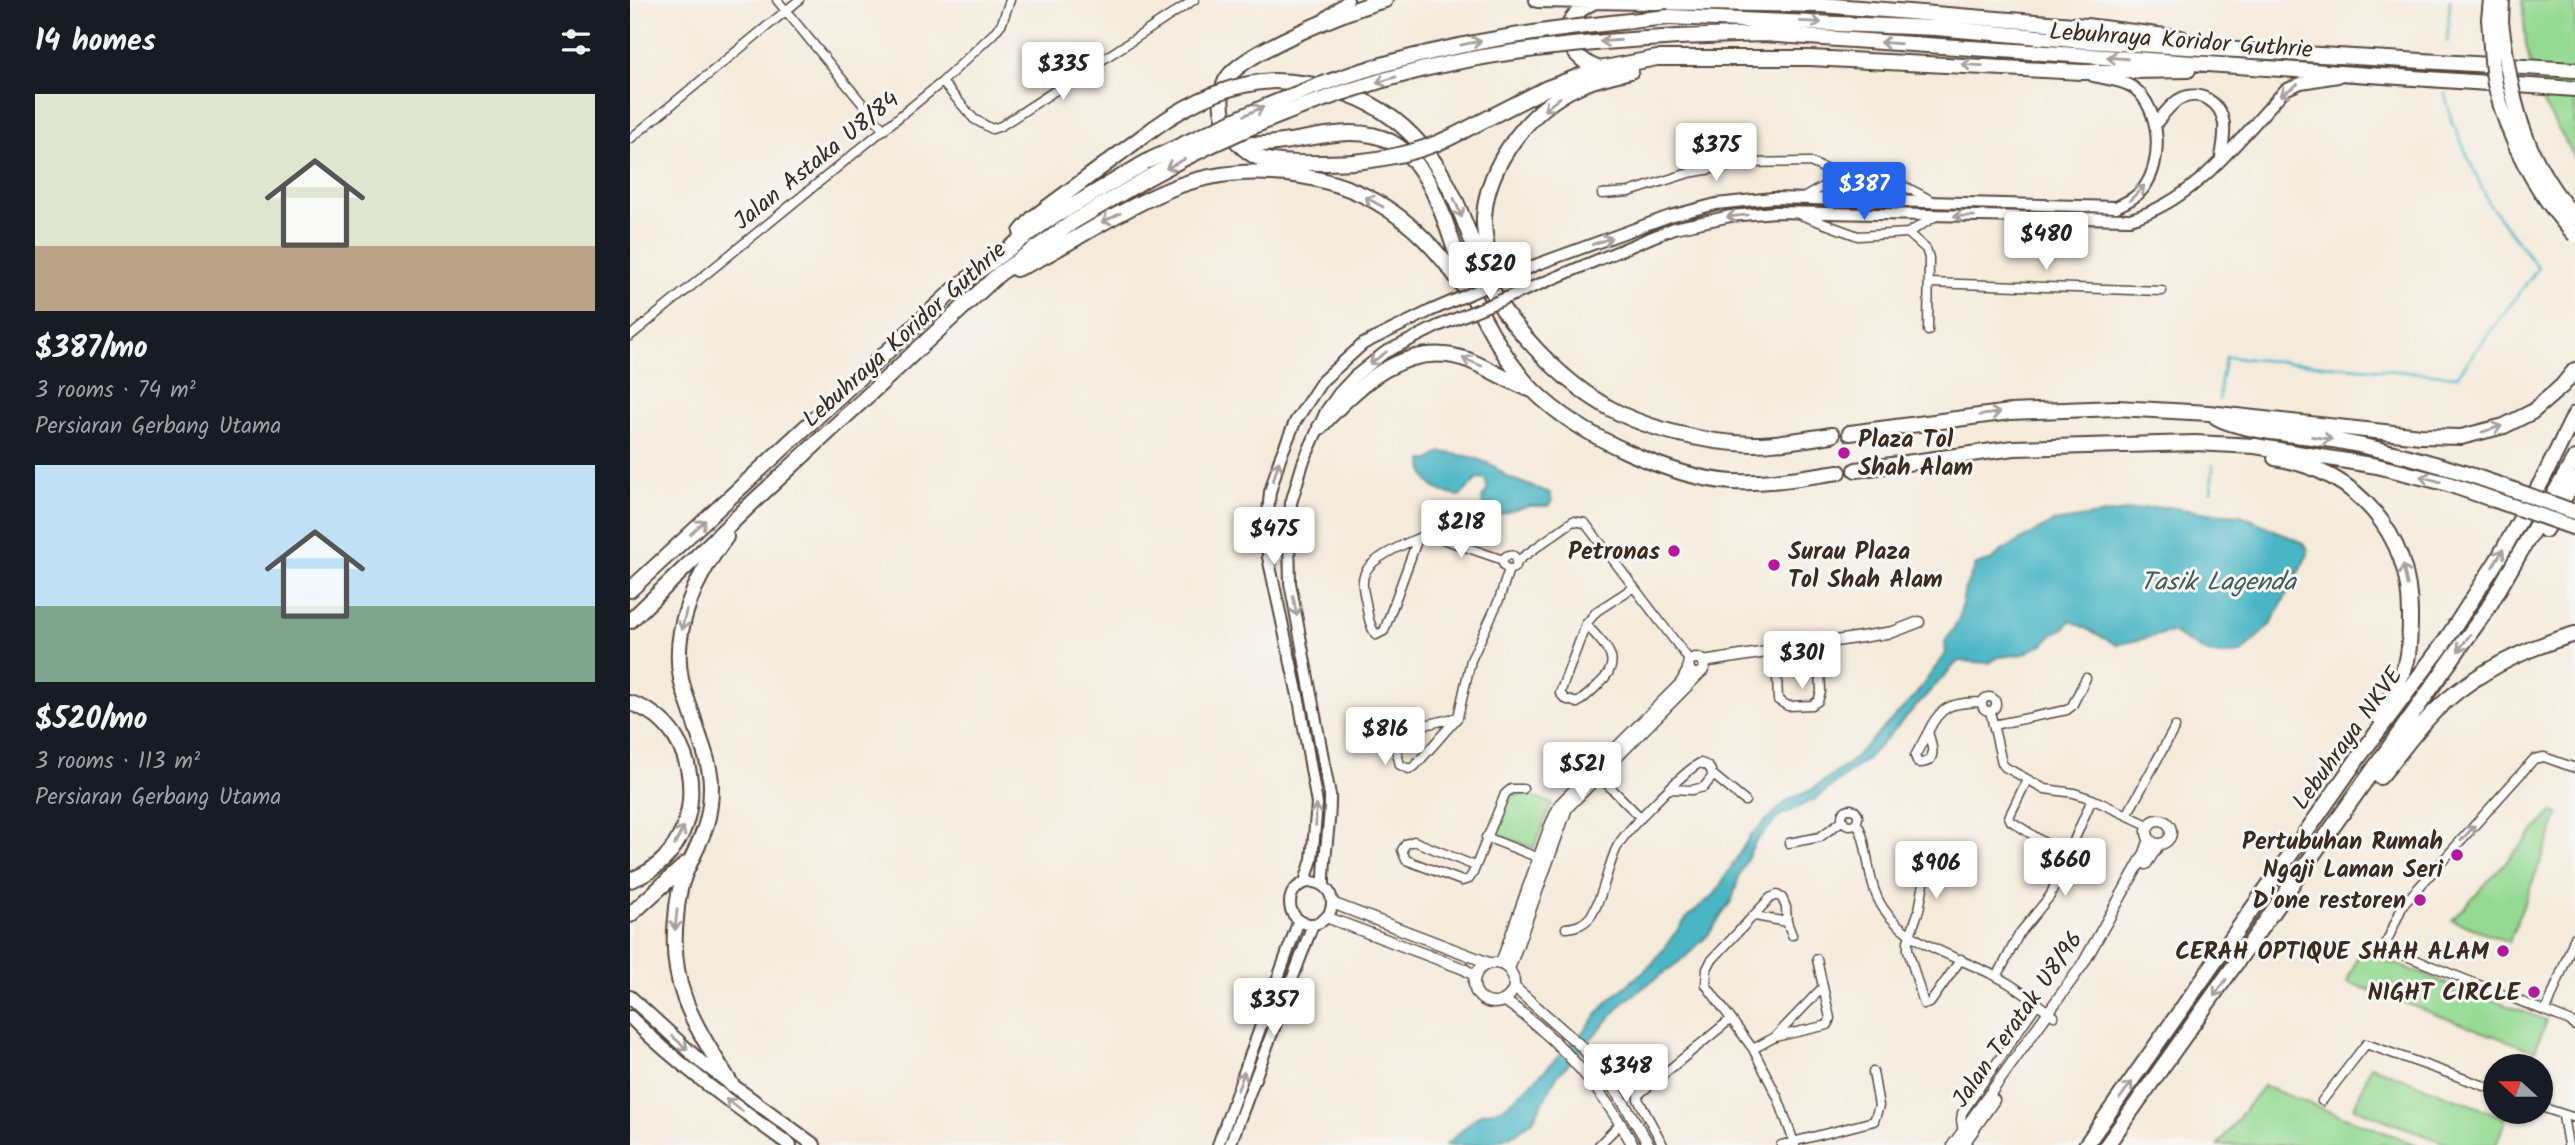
<!DOCTYPE html>
<html lang="en">
<head>
<meta charset="utf-8">
<style>
	body { margin:0; font-family:Kalam,sans-serif; background:#20242c; color:#f1f3f6; height:100vh; display:flex; flex-direction:column; font-size:26px; white-space:nowrap }
	* { box-sizing:border-box; margin:0 }
	p { font-size:23px; color:#9ea1a6 }
	.icon { flex:none; width:38px; height:38px; fill:none; stroke:currentColor; stroke-width:2; stroke-linecap:round; stroke-linejoin:round }
	.map { position:relative; flex:1; overflow:hidden }
	.panel { display:flex; flex-direction:column; background:#171b24; width:630px }
	.panel>* { flex:none }
	.needle { width:46px; rotate:291deg }
	.tools { position:absolute; left:1853px; top:1054px; display:grid; gap:14px }
	.tools a { display:grid; place-items:center; width:70px; height:70px; border-radius:50%; background:#171b24; box-shadow:0 2px 5px #0004; font-size:35px }
	.price { position:absolute; translate:-50% -60px; padding:0 16px; border-radius:7px; background:#fff; color:#222; font-size:23px; line-height:46px; filter:drop-shadow(0 2px 4px #0008) }
	.price::after { content:''; position:absolute; left:50%; top:42px; width:21px; height:16px; margin-left:-10px; background:inherit; clip-path:polygon(0 0,100% 0,50% 100%) }
	.price.selected { background:#2563eb; color:#fff }
	ul { padding:0; list-style:none }
	li { display:grid; align-content:center; gap:14px; height:371px; padding:0 35px }
	li span { display:grid; place-items:center; height:217px; border-radius:0px; color:#555 }
	li>.icon { margin-inline-start:auto }
	span .icon { width:126px; height:126px; fill:#fffc; stroke-width:1 }
	li b { font-size:30px }
	h2 { display:flex; justify-content:space-between; align-items:center; height:84px; padding:0 35px; font-size:30px }
	main { display:flex; flex:1; min-height:0 }
	.map>svg:first-child { display:block }
	.green { fill:#94da93; stroke:#688258; stroke-width:2 }
	.water { fill:#49b6c4; stroke:#427071; stroke-width:2 }
	.lines { fill:none; stroke-linecap:round; stroke-linejoin:round }
	.stream { stroke:#49b6c4; stroke-width:2.5 }
	.minor-casing { stroke:#57473a; stroke-width:11 }
	.tertiary-casing { stroke:#57473a; stroke-width:13 }
	.secondary-casing { stroke:#57473a; stroke-width:14 }
	.primary-casing { stroke:#57473a; stroke-width:16 }
	.motorway-casing { stroke:#57473a; stroke-width:18 }
	.minor { stroke:#fff; stroke-width:8 }
	.tertiary { stroke:#fff; stroke-width:10 }
	.secondary { stroke:#fff; stroke-width:10 }
	.primary { stroke:#fff; stroke-width:12 }
	.motorway { stroke:#fff; stroke-width:14 }
	.secondary-bridge-casing { stroke:#57473a; stroke-width:14; stroke-linecap:butt }
	.motorway-bridge-casing { stroke:#57473a; stroke-width:18; stroke-linecap:butt }
	.secondary-bridge { stroke:#fff; stroke-width:10 }
	.motorway-bridge { stroke:#fff; stroke-width:14 }
	.oneway { stroke:#a79f9a }
	.poi-dot { fill:#b5179e; stroke:#f6f6f2; stroke-width:2.5 }
	.labels { text-anchor:middle; stroke-width:6; stroke-linejoin:round; paint-order:stroke }
	.street-label { font-size:24px; fill:#3b2a1e; stroke:#f6f6f2 }
	.poi-label { font-size:24px; font-weight:bold; fill:#3b2a1e; stroke:#f6f6f2; text-anchor:end }
	.water-label { font-size:26px; font-style:italic; fill:#405b58; stroke:#f6f6f2 }
</style>
</head>
<body>
<main>
<section class="panel">
<h2>14 homes<svg class="icon" aria-label="filters" viewBox="0 0 24 24"><path d="M4 7h16M4 17h16"/><circle cx="9" cy="7" r="2"/><circle cx="15" cy="17" r="2"/></svg></h2>
<ul>
<li><span style="background:linear-gradient(#dfe7d0 70%,#b9a48a 0)"><svg class="icon" aria-label="home" viewBox="0 0 24 24"><path d="M3 11l9-7 9 7M6 9v11h12V9"/></svg></span><div><b>$387/mo</b><p>3 rooms · 74 m²</p><p>Persiaran Gerbang Utama</p></div></li>
<li><span style="background:linear-gradient(#bfe0f5 65%,#7fa58c 0)"><svg class="icon" aria-label="home" viewBox="0 0 24 24"><path d="M3 11l9-7 9 7M6 9v11h12V9"/></svg></span><div><b>$520/mo</b><p>3 rooms · 113 m²</p><p>Persiaran Gerbang Utama</p></div></li>
</ul>
</section>
<div class="map">
<svg width="1945" height="1145" viewBox="0 0 1945 1145">
	<rect width="100%" height="100%" fill="#f6f6f2"/>
	<filter id="ink" filterUnits="userSpaceOnUse"><feTurbulence type="fractalNoise" baseFrequency=".0143" numOctaves="2"/><feDisplacementMap in="SourceGraphic" scale="14" xChannelSelector="R" yChannelSelector="G"/><feConvolveMatrix kernelMatrix="1 2 1 2 8 2 1 2 1" color-interpolation-filters="sRGB"/></filter>
	<filter id="wash" filterUnits="userSpaceOnUse"><feTurbulence type="fractalNoise" baseFrequency=".00686" numOctaves="4" result="noise"/><feDisplacementMap in="SourceGraphic" scale="28" xChannelSelector="R" yChannelSelector="G"/><feGaussianBlur stdDeviation="1.57" result="paint"/><feColorMatrix in="noise" values="0 0 0 0 0 0 0 0 0 0 0 0 0 0 0 0 0 1.4 0 .05"/><feComposite in="paint" operator="in"/></filter>
	<g filter="url(#wash)">
		<rect width="100%" height="100%" fill="#f5ebdb"/>
		<path class="green" d="M 1892,0 L 1945,0 L 1945,158 L 1906,91 L 1896,44 Z
			M 885,795 L 898,795 L 922,803 L 904,848 L 870,836 L 865,831 L 875,804 Z
			M 1922,812 L 1929,814 L 1879,942 L 1822,920 Z
			M 1730,951 L 1916,1020 L 1905,1051 L 1717,982 Z
			M 1741,1066 L 1876,1118 L 1866,1145 L 1820,1145 L 1724,1108 Z
			M 1633,1086 L 1788,1145 L 1588,1145 Z"/>
		<path class="water" d="M 811,452 L 842,457 L 862,465 L 879,478 L 920,493 L 922,501 L 918,506 L 898,506 L 871,514 L 853,506 L 852,498 L 858,489 L 855,479 L 850,478 C 841,481 838,492 828,496 C 808,492 792,485 793,460 L 800,460 Z
			M 1537,507 L 1579,513 L 1611,515 L 1671,542 L 1678,549 L 1678,554 L 1641,624 L 1611,653 L 1590,655 L 1576,652 L 1541,632 L 1487,645 L 1440,620 L 1435,628 L 1424,633 L 1413,644 L 1393,654 L 1369,657 L 1359,663 L 1328,661 L 1238,758 L 1184,800 L 1151,815 L 1125,842 L 1110,873 L 1102,900 L 1078,935 L 1054,958 L 995,1001 L 927,1076 L 903,1120 L 887,1133 L 857,1145 L 816,1145 L 844,1119 L 851,1114 L 873,1108 L 895,1090 L 955,1030 L 977,1002 L 1022,964 L 1058,916 L 1085,894 L 1120,836 L 1159,799 L 1181,790 L 1218,764 L 1284,697 L 1316,653 L 1315,642 L 1329,619 L 1335,588 L 1346,565 L 1362,560 L 1373,550 L 1423,522 L 1515,508 Z"/>
		<g class="lines">
			<path class="stream" d="M 1817,42 L 1820,0
				M 1589,400 L 1591,379 L 1596,357 L 1827,376 L 1908,268 L 1859,204 L 1822,121 L 1815,94
				M 1581,491 L 1583,465"/>
		</g>
	</g>
	<g filter="url(#ink)">
		<g class="lines">
			<defs>
				<path id="minor" d="M 147,0 L 254,130
					M 312,82 L 344,119 L 362,129 L 371,126 L 564,0
					M 0,139 L 169,0
					M 972,194 L 999,192 L 1059,173 L 1116,163 L 1180,162 L 1195,169 L 1206,180
					M 1173,198 C 1184,192 1196,184 1208,180 C 1240,168 1275,185 1302,201
					M 1168,214 L 1228,236 L 1278,233 L 1306,216
					M 1278,233 L 1296,249 L 1299,258 L 1298,331
					M 1300,283 L 1532,291
					M 0,336 L 312,82 L 363,34 L 372,23 L 380,0
					M 788,538 L 754,631 L 746,635 C 739,625 738,615 736,603 C 734,593 730,581 736,571 C 744,556 783,540 798,534 L 873,560
					M873 562a7 7 0 1 1 14 0a7 7 0 1 1-14 0Z
					M 886,562 L 943,521 L 955,523 L 1060,661
					M 956,624 C 974,646 996,659 969,684 C 962,691 955,698 947,703 L 935,699 L 930,693 L 956,624 L 967,611 L 1004,587
					M 1146,651 L 1148,700 L 1158,706 L 1182,705 L 1188,701 L 1191,692 L 1189,644
					M1352 704a7 7 0 1 1 14 0a7 7 0 1 1-14 0Z
					M 1360,711 L 1372,763 L 1375,767 L 1415,789 L 1444,793 L 1462,799 L 1520,826
					M 828,717 L 770,731 L 765,744 L 770,765 L 779,769 L 785,766 L 828,717 L 841,660 L 869,600 L 879,569
					M 1363,725 L 1437,710 L 1442,706 L 1456,678
					M 1298,732 C 1302,745 1309,764 1288,763 L 1285,756 Z
					M 1298,732 C 1311,704 1323,703 1352,702
					M 1945,768 L 1914,757 L 1904,759 L 1773,905 L 1757,941 L 1761,950 L 1940,1021 L 1945,1026
					M 965,772 L 1011,818
					M 1082,774 L 1115,801
					M 1397,780 L 1379,817 L 1381,821 L 1438,858
					M1212 817a8 8 0 1 1 16 0a8 8 0 1 1-16 0Z
					M 1497,815 L 1545,727
					M 1226,822 C 1240,842 1235,881 1253,908 C 1278,946 1333,958 1371,979 C 1390,989 1407,1004 1424,1016
					M 856,837 L 909,858
					M 1159,843 L 1190,837 L 1213,820
					M 1321,859 L 1300,867 L 1296,872 L 1289,910 L 1278,941 L 1278,950 L 1294,1004 L 1300,1003 L 1331,959
					M 845,866 L 784,841 L 776,844 L 772,850 L 776,860 L 832,881 L 839,879 L 843,873 L 875,794 L 881,789 L 893,789
					M 1125,916 L 1157,922 L 1156,907 L 1152,898 L 1147,895 L 1140,898 L 1081,961 L 1077,969 L 1076,985 L 1123,1049 L 1148,1098 L 1165,1145
					M 1157,922 L 1162,935
					M 936,928 C 946,927 953,925 960,917 C 973,899 977,867 987,847 C 996,830 1054,771 1070,763 C 1078,765 1082,768 1082,777 L 1074,787 L 1062,790 L 1040,789
					M 1187,959 L 1193,987
					M 1367,977 L 1389,934 L 1420,896 L 1462,799
					M 1916,1011 L 1945,937
					M 1123,1049 L 1145,1037 L 1193,987 L 1200,1018 L 1198,1025 L 1145,1037
					M 1692,1101 L 1736,1044 L 1866,1090
					M 1911,1107 L 1945,1118
					M 1933,1116 L 1938,1145
					M 1333,1133 L 1331,1120 L 1332,1113 L 1407,1004
					M 969,1145 L 990,1124
					M 1033,1145 L 1008,1099 L 1008,1095 L 1101,1019
					M 1151,1145 L 1244,1121 L 1249,1106 L 1243,1072"/>
				<path id="tertiary" d="M1058 666a8 8 0 1 1 16 0a8 8 0 1 1-16 0Z
					M 1073,662 L 1263,632 L 1289,622
					M1517 832a12 12 0 1 1 24 0a12 12 0 1 1-24 0Z
					M 1516,864 L 1529,844
					M 702,903 L 859,963
					M 696,917 L 834,969 L 845,976
					M844 983a20 20 0 1 1 40 0a20 20 0 1 1-40 0Z
					M 871,963 L 920,826 L 930,804 L 1051,683 L 1059,668
					M 879,969 L 937,808 L 1072,671
					M 884,987 L 952,1047 L 989,1095 L 1019,1145
					M 874,1000 C 929,1038 971,1087 1003,1145
					M 1323,1145 L 1453,964 L 1515,853 L 1520,839
					M 1333,1145 L 1364,1100"/>
				<path id="secondary" d="M 695,18 L 718,0
					M 1525,125 C 1532,116 1539,106 1548,100 C 1569,88 1591,102 1594,124 C 1595,135 1593,146 1591,157
					M 908,264 L 1040,216 L 1086,204 L 1143,198 L 1486,207 C 1496,202 1506,198 1513,189 C 1534,162 1531,109 1504,88 C 1493,80 1476,79 1463,76
					M 915,282 L 1044,228 L 1101,216 L 1145,212 L 1500,219 C 1566,201 1610,138 1655,90 L 1671,83 L 1708,77
					M 675,882 L 682,859 L 687,804 L 670,705 L 638,557 L 637,524 L 640,492 L 650,458 L 665,422 L 692,381 L 733,344 L 800,311
					M660 903a21 21 0 1 1 42 0a21 21 0 1 1-42 0Z
					M 694,886 C 693,856 701,826 700,795 L 660,583 L 659,539 L 661,503 L 673,463 L 696,411 L 709,393 L 724,377 L 754,353 L 808,326
					M 588,1145 L 669,920
					M 600,1145 L 683,924"/>
				<path id="primary" d="M 0,997 L 71,1062 L 184,1145
					M 0,1017 C 49,1066 104,1105 160,1145"/>
				<path id="motorway" d="M 907,0 L 1191,5 L 1456,26 L 1551,38
					M 963,2 C 925,20 933,55 969,69
					M 1039,17 L 1306,28 L 1455,41 L 1945,70
					M 1859,19 L 1861,0
					M 1871,22 L 1872,0
					M 1048,37 L 1134,34 L 1945,89
					M 644,81 C 728,83 788,120 824,197 C 841,234 851,273 872,308 C 882,323 894,336 906,349 C 926,370 946,388 971,403 C 1012,429 1076,443 1123,444 C 1150,444 1176,439 1202,435
					M 833,131 L 917,88 L 969,69 L 1027,58 L 1180,58 L 1452,72 L 1558,70
					M 610,143 C 658,151 717,118 761,142 C 804,165 817,231 833,273 C 848,311 875,362 904,391 C 948,435 1041,478 1103,482 C 1138,484 1174,477 1209,472
					M 724,162 C 703,163 640,166 623,155 C 610,147 598,133 594,118 C 590,106 590,88 598,77 C 618,50 721,9 755,0
					M 391,232 L 403,218 L 524,128
					M 386,269 C 408,262 428,248 448,237 C 477,220 507,203 538,190 C 601,163 685,168 745,201 C 782,222 809,252 833,286
					M 858,281 C 862,259 853,239 854,217 C 857,164 900,108 949,86 C 965,79 983,75 1001,71
					M 1586,417 C 1613,433 1679,435 1713,442 C 1767,452 1819,467 1870,485
					M 690,427 C 728,385 777,338 838,360 C 860,369 880,382 902,390
					M 1220,433 L 1380,412 L 1487,408 L 1579,413 L 1791,436 L 1831,437 L 1874,426 L 1902,412 L 1932,386 L 1945,370
					M 1645,458 C 1727,471 1781,534 1780,617 C 1780,632 1780,646 1777,660 C 1771,680 1760,699 1749,717
					M 1226,470 L 1384,448 L 1565,443 L 1625,446 L 1747,466 L 1815,483 L 1865,500
					M 1915,530 L 1945,480
					M 96,537 C 66,576 41,629 51,679 C 54,693 60,707 64,720 C 70,741 81,764 81,786 C 81,827 69,841 54,876 C 49,889 47,904 46,918 C 38,989 66,1026 101,1084
					M 0,590 L 327,287 L 415,222 L 518,161
					M 0,621 L 122,503 L 369,274 L 443,222 L 521,176
					M 0,703 C 81,728 80,854 0,880
					M 1750,777 C 1769,755 1785,731 1805,711 C 1844,673 1893,649 1945,634
					M 0,915 L 56,864
					M 1456,1145 L 1731,754 L 1814,643 L 1868,559 L 1913,479 L 1945,414
					M 1477,1145 L 1858,608 L 1945,458"/>
			</defs>
			<use href="#minor" class="minor-casing"/>
			<use href="#tertiary" class="tertiary-casing"/>
			<use href="#secondary" class="secondary-casing"/>
			<use href="#primary" class="primary-casing"/>
			<use href="#motorway" class="motorway-casing"/>
			<use href="#minor" class="minor"/>
			<use href="#tertiary" class="tertiary"/>
			<use href="#secondary" class="secondary"/>
			<use href="#primary" class="primary"/>
			<use href="#motorway" class="motorway"/>
			<defs>
				<path id="secondary-bridge" d="M 800,311 L 908,264
					M 808,326 L 915,282"/>
				<path id="motorway-bridge" d="M 1859,19 C 1861,40 1861,63 1865,84 C 1878,140 1906,193 1945,235
					M 1871,22 C 1881,98 1892,158 1945,217
					M 524,128 C 560,102 599,83 644,81
					M 518,161 C 579,132 640,102 704,80 C 813,42 925,28 1039,17
					M 724,162 C 764,158 798,150 833,131
					M 521,176 C 606,129 699,93 794,69 C 877,49 963,42 1048,37
					M 1870,485 L 1945,512
					M 1865,500 L 1945,528"/>
			</defs>
			<use href="#secondary-bridge" class="secondary-bridge-casing"/>
			<use href="#motorway-bridge" class="motorway-bridge-casing"/>
			<use href="#secondary-bridge" class="secondary-bridge"/>
			<use href="#motorway-bridge" class="motorway-bridge"/>
		</g>
		<defs><path id="oneway-shaft" d="M-6 0H5M1.5-3L5.5 0L1.5 3" fill="none" stroke-width="1.6" stroke-linecap="round" stroke-linejoin="round" transform="scale(1.75)"/></defs>
		<g class="oneway">
			<use href="#oneway-shaft" transform="translate(1181 22) rotate(3)"/>
			<use href="#oneway-shaft" transform="translate(980 41) rotate(176)"/>
			<use href="#oneway-shaft" transform="translate(841 43) rotate(-12)"/>
			<use href="#oneway-shaft" transform="translate(1260 43) rotate(-176)"/>
			<use href="#oneway-shaft" transform="translate(1487 58) rotate(-176)"/>
			<use href="#oneway-shaft" transform="translate(1342 65) rotate(-177)"/>
			<use href="#oneway-shaft" transform="translate(756 80) rotate(163)"/>
			<use href="#oneway-shaft" transform="translate(1659 90) rotate(146)"/>
			<use href="#oneway-shaft" transform="translate(922 104) rotate(141)"/>
			<use href="#oneway-shaft" transform="translate(624 111) rotate(-24)"/>
			<use href="#oneway-shaft" transform="translate(545 164) rotate(153)"/>
			<use href="#oneway-shaft" transform="translate(1507 193) rotate(-45)"/>
			<use href="#oneway-shaft" transform="translate(744 202) rotate(-151)"/>
			<use href="#oneway-shaft" transform="translate(828 208) rotate(68)"/>
			<use href="#oneway-shaft" transform="translate(1107 216) rotate(174)"/>
			<use href="#oneway-shaft" transform="translate(1334 216) rotate(-179)"/>
			<use href="#oneway-shaft" transform="translate(481 218) rotate(153)"/>
			<use href="#oneway-shaft" transform="translate(972 241) rotate(-20)"/>
			<use href="#oneway-shaft" transform="translate(748 358) rotate(144)"/>
			<use href="#oneway-shaft" transform="translate(842 362) rotate(-158)"/>
			<use href="#oneway-shaft" transform="translate(1360 414) rotate(-7)"/>
			<use href="#oneway-shaft" transform="translate(1862 429) rotate(-17)"/>
			<use href="#oneway-shaft" transform="translate(1692 438) rotate(9)"/>
			<use href="#oneway-shaft" transform="translate(646 471) rotate(-73)"/>
			<use href="#oneway-shaft" transform="translate(1800 479) rotate(-165)"/>
			<use href="#oneway-shaft" transform="translate(68 527) rotate(-43)"/>
			<use href="#oneway-shaft" transform="translate(1868 558) rotate(-59)"/>
			<use href="#oneway-shaft" transform="translate(1775 575) rotate(-102)"/>
			<use href="#oneway-shaft" transform="translate(665 606) rotate(79)"/>
			<use href="#oneway-shaft" transform="translate(54 620) rotate(103)"/>
			<use href="#oneway-shaft" transform="translate(1834 643) rotate(125)"/>
			<use href="#oneway-shaft" transform="translate(686 815) rotate(-89)"/>
			<use href="#oneway-shaft" transform="translate(1838 833) rotate(-48)"/>
			<use href="#oneway-shaft" transform="translate(49 836) rotate(-63)"/>
			<use href="#oneway-shaft" transform="translate(46 920) rotate(96)"/>
			<use href="#oneway-shaft" transform="translate(1590 988) rotate(126)"/>
			<use href="#oneway-shaft" transform="translate(50 1043) rotate(42)"/>
			<use href="#oneway-shaft" transform="translate(611 1081) rotate(-70)"/>
			<use href="#oneway-shaft" transform="translate(1496 1090) rotate(-54)"/>
			<use href="#oneway-shaft" transform="translate(104 1105) rotate(-144)"/>
		</g>
	</g>
	<g class="poi-dot">
		<circle cx="1214" cy="453" r="7"/>
		<circle cx="1044" cy="551" r="7"/>
		<circle cx="1144" cy="565" r="7"/>
		<circle cx="1827" cy="855" r="7"/>
		<circle cx="1790" cy="900" r="7"/>
		<circle cx="1873" cy="951" r="7"/>
		<circle cx="1904" cy="992" r="7"/>
	</g>
	<g class="labels">
		<g class="street-label">
			<text transform="translate(1551 40) rotate(4)" y="8">Lebuhraya Koridor Guthrie</text>
			<text transform="translate(186 160) rotate(-39)" y="8">Jalan Astaka U8/84</text>
			<text transform="translate(274 334) rotate(-42)" y="8">Lebuhraya Koridor Guthrie</text>
			<text transform="translate(1717 738) rotate(-54)" y="8">Lebuhraya NKVE</text>
			<text transform="translate(1387 1019) rotate(-55)" y="8">Jalan Teratak U8/96</text>
		</g>
		<g class="poi-label">
			<text x="1228" y="447" text-anchor="start">Plaza Tol<tspan x="1228" dy="28">Shah Alam</tspan></text>
			<text x="1030" y="559">Petronas</text>
			<text x="1158" y="559" text-anchor="start">Surau Plaza<tspan x="1158" dy="28">Tol Shah Alam</tspan></text>
			<text x="1813" y="849">Pertubuhan Rumah<tspan x="1813" dy="28">Ngaji Laman Seri</tspan></text>
			<text x="1776" y="908">D'one restoren</text>
			<text x="1859" y="959">CERAH OPTIQUE SHAH ALAM</text>
			<text x="1890" y="1000">NIGHT CIRCLE</text>
		</g>
		<g class="water-label">
			<text x="1588" y="590">Tasik Lagenda</text>
		</g>
	</g>
</svg>
<div class="tools">
<a><svg class="needle" viewBox="-14 -14 28 28"><path d="M0-13l5 13h-10z" fill="#e53935"/><path d="M0 13l5-13h-10z" fill="#9ea1a6"/></svg></a>
</div>
<b class="price" style="left:433px;top:102px">$335</b>
<b class="price" style="left:1086px;top:183px">$375</b>
<b class="price selected" style="left:1234px;top:222px">$387</b>
<b class="price" style="left:1416px;top:272px">$480</b>
<b class="price" style="left:860px;top:302px">$520</b>
<b class="price" style="left:831px;top:560px">$218</b>
<b class="price" style="left:644px;top:567px">$475</b>
<b class="price" style="left:1172px;top:691px">$301</b>
<b class="price" style="left:755px;top:767px">$816</b>
<b class="price" style="left:952px;top:802px">$521</b>
<b class="price" style="left:1435px;top:898px">$660</b>
<b class="price" style="left:1306px;top:901px">$906</b>
<b class="price" style="left:644px;top:1038px">$357</b>
<b class="price" style="left:996px;top:1104px">$348</b>
</div>
</main>
</body>
</html>
